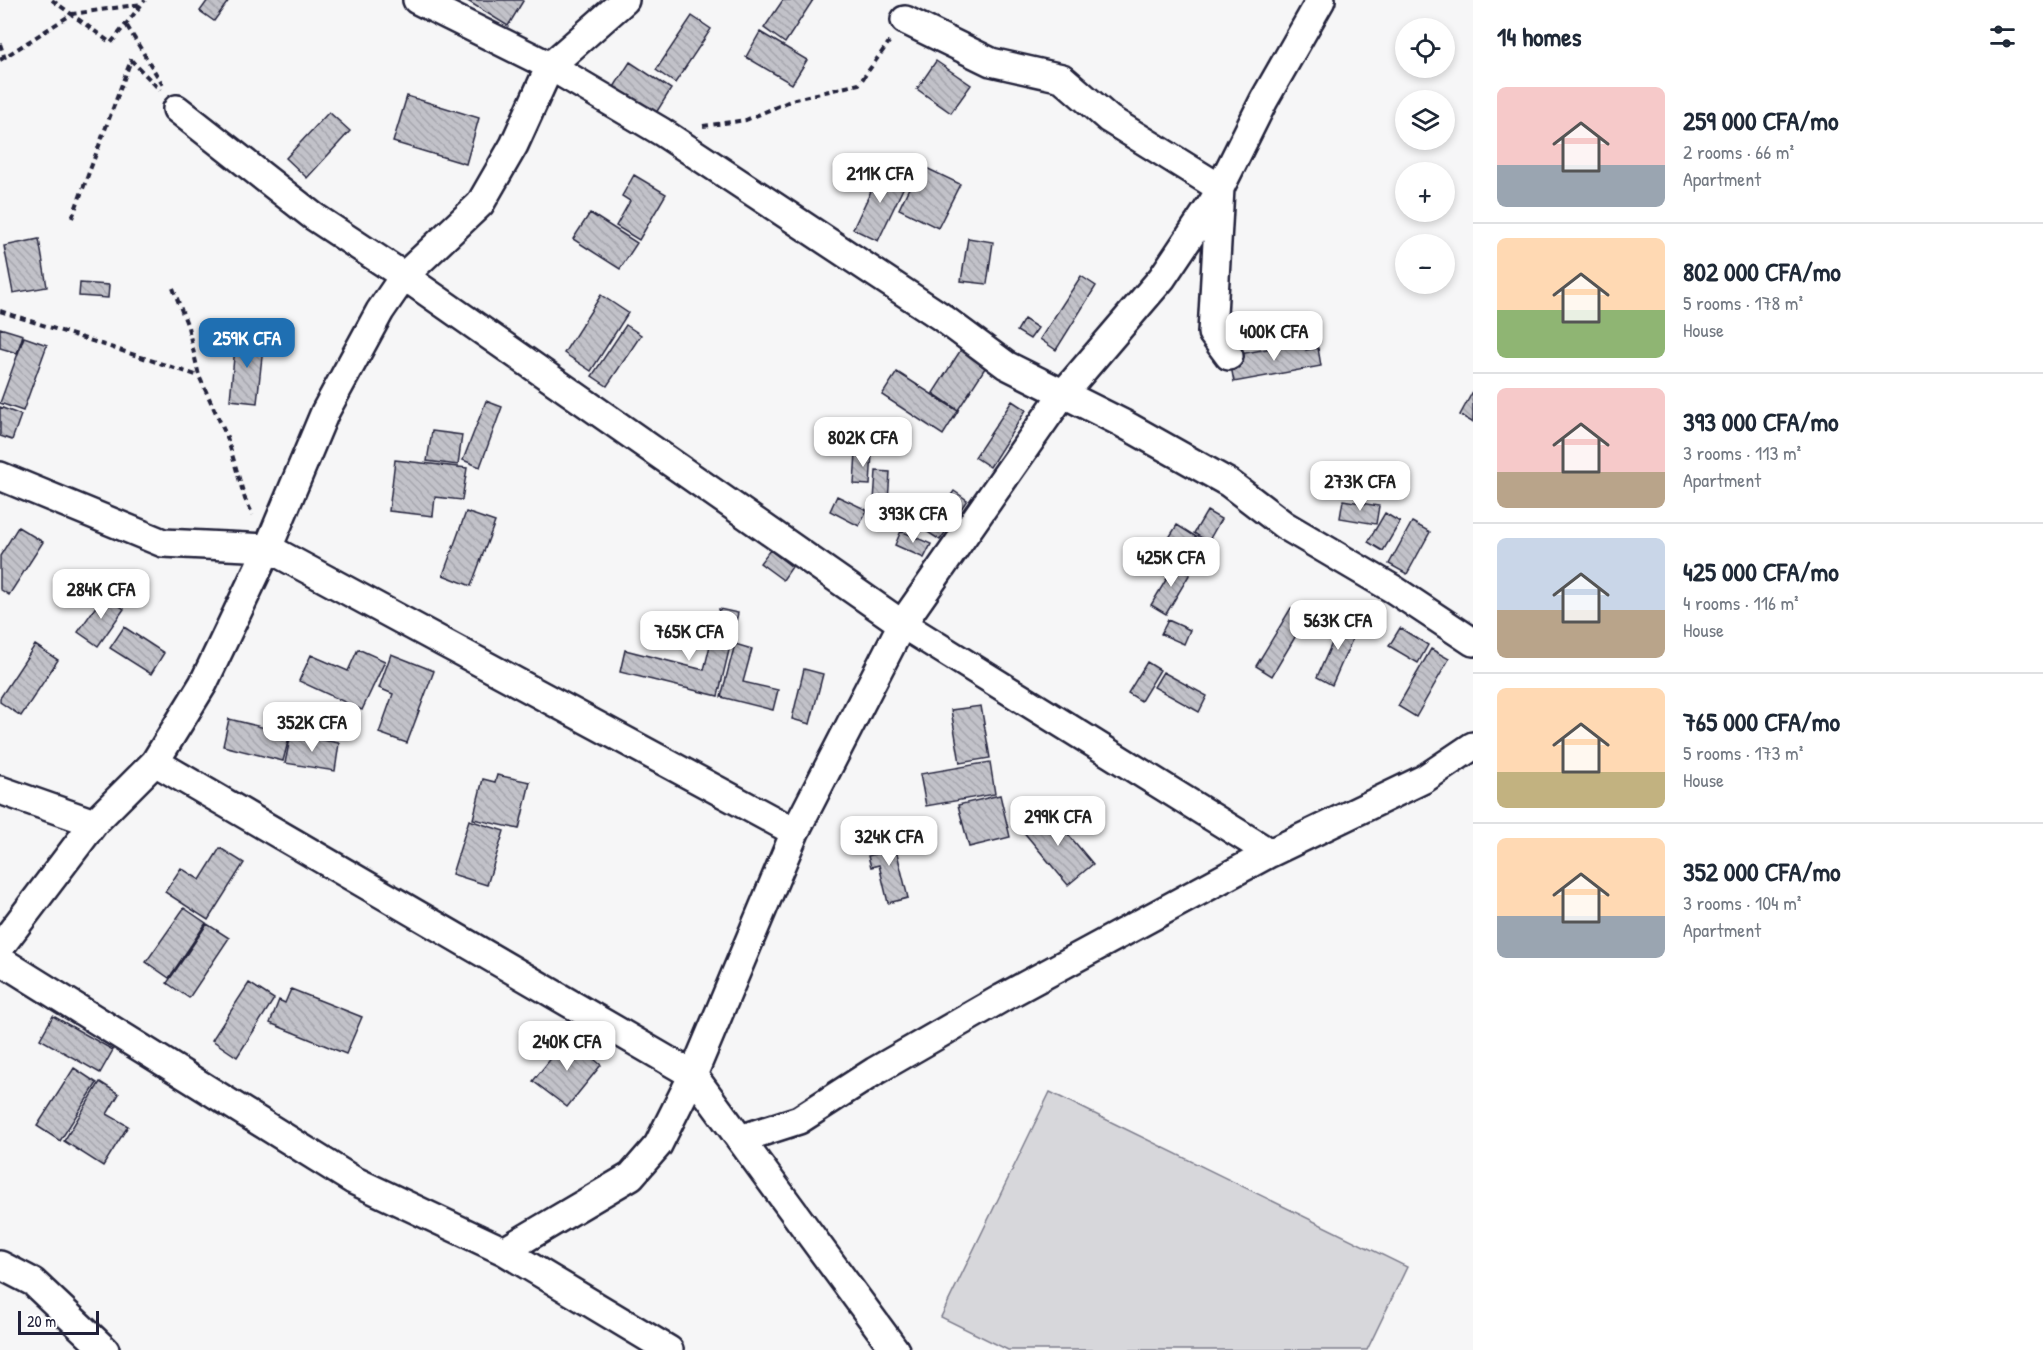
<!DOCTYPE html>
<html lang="en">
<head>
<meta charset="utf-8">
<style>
	body { margin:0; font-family:"Patrick Hand",sans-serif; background:#f6f6f7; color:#1f2937; height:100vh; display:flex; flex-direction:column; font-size:22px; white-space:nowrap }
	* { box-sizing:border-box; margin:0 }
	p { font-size:20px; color:#747a83 }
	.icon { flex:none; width:33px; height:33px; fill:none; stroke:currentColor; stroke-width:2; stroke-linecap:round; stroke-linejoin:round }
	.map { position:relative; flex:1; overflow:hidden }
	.side { display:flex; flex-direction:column; background:#fff; width:570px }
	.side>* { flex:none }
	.buttons { position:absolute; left:1395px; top:18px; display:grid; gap:12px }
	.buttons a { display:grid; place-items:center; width:60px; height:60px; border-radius:50%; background:#fff; box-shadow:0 3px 9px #0003; font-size:30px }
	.scale { position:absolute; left:18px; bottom:15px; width:81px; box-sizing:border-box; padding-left:6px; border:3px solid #22223b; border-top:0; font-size:16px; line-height:21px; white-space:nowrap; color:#22223b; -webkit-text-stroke:4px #fff; paint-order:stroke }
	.price { position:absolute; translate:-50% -51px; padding:0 14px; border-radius:12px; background:#fff; color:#222; font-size:20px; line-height:39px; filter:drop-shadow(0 2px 3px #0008) }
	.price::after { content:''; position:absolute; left:50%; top:36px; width:18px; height:14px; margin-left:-9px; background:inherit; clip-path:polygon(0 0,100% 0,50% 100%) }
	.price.selected { background:#1f6fb2; color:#fff }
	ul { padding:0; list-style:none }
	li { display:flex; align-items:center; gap:18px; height:150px; padding:0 24px }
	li+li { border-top:2px solid #e0e1e3 }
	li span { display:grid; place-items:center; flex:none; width:168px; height:120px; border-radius:9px; color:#555 }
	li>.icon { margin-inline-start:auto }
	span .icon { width:72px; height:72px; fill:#fffc; stroke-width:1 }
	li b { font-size:26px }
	h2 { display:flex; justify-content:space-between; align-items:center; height:72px; padding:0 24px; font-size:26px }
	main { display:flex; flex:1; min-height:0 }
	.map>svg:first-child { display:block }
	.green { fill:#d7d7db; stroke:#7c7c8b; stroke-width:1.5 }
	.building { fill:url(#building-back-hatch); stroke:#22223b; stroke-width:1.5 }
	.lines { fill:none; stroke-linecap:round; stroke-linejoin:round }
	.minor-casing { stroke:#22223b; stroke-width:32 }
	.path { stroke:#22223b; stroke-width:4; stroke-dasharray:6 4.5; stroke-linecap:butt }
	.minor { stroke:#fff; stroke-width:27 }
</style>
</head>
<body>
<main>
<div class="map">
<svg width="1473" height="1350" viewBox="0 0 1473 1350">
	<defs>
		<pattern id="building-back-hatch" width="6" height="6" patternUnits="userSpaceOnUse" patternTransform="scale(1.5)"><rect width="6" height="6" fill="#c2c2c9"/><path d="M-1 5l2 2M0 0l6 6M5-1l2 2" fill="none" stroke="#a6a6ae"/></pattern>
	</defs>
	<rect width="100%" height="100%" fill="#f6f6f7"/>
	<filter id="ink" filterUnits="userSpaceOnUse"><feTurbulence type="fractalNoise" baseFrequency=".0167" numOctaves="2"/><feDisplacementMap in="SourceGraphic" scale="12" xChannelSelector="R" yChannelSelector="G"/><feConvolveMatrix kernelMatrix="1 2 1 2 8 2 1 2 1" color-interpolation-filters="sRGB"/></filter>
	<g filter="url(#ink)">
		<path class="green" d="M 1050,1092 L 1407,1267 L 1367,1350 L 1008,1350 L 941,1317 Z"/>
		<path class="building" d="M 208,0 L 229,0 L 214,21 L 200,11 Z
			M 466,0 L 522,0 L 523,1 L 508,26 Z
			M 783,0 L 813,0 L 785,43 L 764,28 Z
			M 692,16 L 711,29 L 675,83 L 656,70 Z
			M 760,32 L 807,60 L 792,84 L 746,57 Z
			M 936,61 L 971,85 L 951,113 L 917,89 Z
			M 630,62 L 671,89 L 656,113 L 614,87 Z
			M 407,96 L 479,118 L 466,164 L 393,142 Z
			M 329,112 L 350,131 L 307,178 L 286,158 Z
			M 920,165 L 960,184 L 938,228 L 899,209 Z
			M 883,166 L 908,178 L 878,241 L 853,229 Z
			M 634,175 L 666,194 L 639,240 L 616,226 L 630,201 L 622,196 Z
			M 590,213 L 637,243 L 620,269 L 573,239 Z
			M 968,238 L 993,242 L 987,284 L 961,281 Z
			M 39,239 L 47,287 L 13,293 L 4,246 Z
			M 1081,276 L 1096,286 L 1056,350 L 1040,339 Z
			M 80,283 L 109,285 L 108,298 L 79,296 Z
			M 601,295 L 628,313 L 591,371 L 564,353 Z
			M 1024,319 L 1038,328 L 1030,339 L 1017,331 Z
			M 626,325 L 641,335 L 607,386 L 592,376 Z
			M 0,328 L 23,335 L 17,353 L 0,348 Z
			M 236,336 L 264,338 L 257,403 L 230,400 Z
			M 24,337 L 47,345 L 23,411 L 0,403 Z
			M 1304,342 L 1306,350 L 1318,348 L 1321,366 L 1234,382 L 1229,356 Z
			M 962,348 L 987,365 L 958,410 L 933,393 Z
			M 897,372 L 958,411 L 943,435 L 882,395 Z
			M 1473,391 L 1473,421 L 1472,422 L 1460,415 Z
			M 486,401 L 502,407 L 480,467 L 463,460 Z
			M 1012,401 L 1026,410 L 990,467 L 975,457 Z
			M 0,407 L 21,415 L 12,440 L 0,436 Z
			M 432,431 L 462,435 L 458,465 L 427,461 Z
			M 856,452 L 872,452 L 870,485 L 854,484 Z
			M 395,460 L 467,468 L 462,500 L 435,497 L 433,516 L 389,511 Z
			M 876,471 L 890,472 L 887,517 L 873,516 Z
			M 954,491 L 967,500 L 940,540 L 926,531 Z
			M 837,496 L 867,510 L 859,526 L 830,511 Z
			M 1343,500 L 1379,506 L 1376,524 L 1340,518 Z
			M 1207,511 L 1221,519 L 1208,542 L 1194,533 Z
			M 466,512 L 495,522 L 471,586 L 443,575 Z
			M 1385,513 L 1400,522 L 1383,551 L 1368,542 Z
			M 1412,522 L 1430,532 L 1407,574 L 1389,564 Z
			M 1177,525 L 1206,543 L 1191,567 L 1162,549 Z
			M 18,527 L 43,542 L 9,595 L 0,589 L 0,556 Z
			M 901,531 L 931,544 L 924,558 L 895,545 Z
			M 770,550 L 792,567 L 783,580 L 760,563 Z
			M 1176,563 L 1191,572 L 1166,614 L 1151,605 Z
			M 104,595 L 124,609 L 98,646 L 78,632 Z
			M 1291,608 L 1307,617 L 1272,676 L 1256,666 Z
			M 719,609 L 738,613 L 718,696 L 620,672 L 625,650 L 704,670 Z
			M 1344,616 L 1359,624 L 1332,685 L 1317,677 Z
			M 1168,620 L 1190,630 L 1184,644 L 1161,634 Z
			M 124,627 L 164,653 L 151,674 L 110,648 Z
			M 1400,628 L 1428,645 L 1418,663 L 1389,646 Z
			M 735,644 L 752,649 L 743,682 L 778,690 L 773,710 L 721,697 Z
			M 35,645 L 58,660 L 21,716 L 0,702 L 0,698 Z
			M 358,649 L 385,661 L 362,710 L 299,681 L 311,655 L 348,671 Z
			M 1431,649 L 1449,659 L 1416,717 L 1398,706 Z
			M 391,654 L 434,671 L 407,743 L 379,733 L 393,694 L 379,688 Z
			M 1147,662 L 1160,670 L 1141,701 L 1128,693 Z
			M 804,669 L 823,674 L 810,724 L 792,719 Z
			M 1163,672 L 1207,696 L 1199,712 L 1154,687 Z
			M 981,706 L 990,758 L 960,763 L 951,710 Z
			M 229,719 L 290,734 L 283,761 L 223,746 Z
			M 291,734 L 339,743 L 335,771 L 285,763 Z
			M 990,762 L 995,794 L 926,806 L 920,774 Z
			M 497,775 L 530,782 L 519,829 L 473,819 L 483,779 L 495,782 Z
			M 1000,795 L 1010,837 L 969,847 L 958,805 Z
			M 1047,809 L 1093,864 L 1068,885 L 1022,830 Z
			M 469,820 L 504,831 L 487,885 L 452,874 Z
			M 892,833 L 908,898 L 888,903 L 879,865 L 871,867 L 868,856 L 876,854 L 872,838 Z
			M 220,848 L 244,863 L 208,920 L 165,892 L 181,868 L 200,880 Z
			M 184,908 L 206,923 L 169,978 L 146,962 Z
			M 207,924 L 229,938 L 189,998 L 167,983 Z
			M 249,983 L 274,999 L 237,1057 L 212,1040 Z
			M 291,989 L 362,1017 L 346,1054 L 270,1023 L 279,1000 L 285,1003 Z
			M 53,1016 L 113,1050 L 100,1073 L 40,1039 Z
			M 568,1037 L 601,1065 L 567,1107 L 533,1081 Z
			M 74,1068 L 97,1083 L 60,1141 L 37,1126 Z
			M 100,1082 L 119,1094 L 107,1114 L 128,1126 L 103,1166 L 64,1141 Z"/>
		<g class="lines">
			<defs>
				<path id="minor" d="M 417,0 L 550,66 L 662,132 L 940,316 L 1006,365 L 1122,423 L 1229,483 L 1284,525 L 1393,589 L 1473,642
					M 905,20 L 991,62 L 1062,78 L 1109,119 L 1220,188 L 1212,333 L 1229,356
					M 177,109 L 313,216 L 404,276 L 902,624 L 1270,853
					M 0,476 L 163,543 L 268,548 L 795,832
					M 155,762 L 693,1075 L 895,1350
					M 0,790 L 94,823
					M 0,947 L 94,823 L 155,762 L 203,684 L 268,548 L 325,412 L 380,311 L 404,276 L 480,204 L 514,145 L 550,66 L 625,0
					M 0,960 L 353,1180 L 504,1251 L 669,1350
					M 740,1139 L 799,1120 L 875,1071 L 1002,998 L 1270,853 L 1424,779 L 1473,746
					M 504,1251 L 631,1176 L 658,1145 L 693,1075 L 795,832 L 902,624 L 1062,395 L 1162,278 L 1213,202 L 1264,100 L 1321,0
					M 0,1265 L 33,1282 L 105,1350"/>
			</defs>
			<use href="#minor" class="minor-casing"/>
			<path class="path" d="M 52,0 L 111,43 L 145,0
				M 127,26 L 164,87
				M 0,44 L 5,59
				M 0,60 L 72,14 L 142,4
				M 703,126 L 746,120 L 795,99 L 859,84 L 889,42
				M 72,218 L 131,60 L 160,90
				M 173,288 L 188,327 L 199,376 L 227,437 L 245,499 L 253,515
				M 0,311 L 199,376"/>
			<use href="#minor" class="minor"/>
		</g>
	</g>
</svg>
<div class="buttons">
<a><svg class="icon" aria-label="locate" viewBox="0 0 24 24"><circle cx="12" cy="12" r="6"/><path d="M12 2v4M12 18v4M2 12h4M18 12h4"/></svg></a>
<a><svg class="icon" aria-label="layers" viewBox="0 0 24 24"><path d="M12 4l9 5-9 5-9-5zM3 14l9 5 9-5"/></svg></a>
<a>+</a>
<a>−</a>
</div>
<div class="scale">20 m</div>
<b class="price" style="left:880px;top:204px">211K CFA</b>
<b class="price" style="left:1274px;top:362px">400K CFA</b>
<b class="price selected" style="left:247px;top:369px">259K CFA</b>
<b class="price" style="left:863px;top:468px">802K CFA</b>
<b class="price" style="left:1360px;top:512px">273K CFA</b>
<b class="price" style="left:913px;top:544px">393K CFA</b>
<b class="price" style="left:1171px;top:588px">425K CFA</b>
<b class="price" style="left:101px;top:620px">284K CFA</b>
<b class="price" style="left:1338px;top:651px">563K CFA</b>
<b class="price" style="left:689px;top:662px">765K CFA</b>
<b class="price" style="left:312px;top:753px">352K CFA</b>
<b class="price" style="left:1058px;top:847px">299K CFA</b>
<b class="price" style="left:889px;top:867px">324K CFA</b>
<b class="price" style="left:567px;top:1072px">240K CFA</b>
</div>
<section class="side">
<h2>14 homes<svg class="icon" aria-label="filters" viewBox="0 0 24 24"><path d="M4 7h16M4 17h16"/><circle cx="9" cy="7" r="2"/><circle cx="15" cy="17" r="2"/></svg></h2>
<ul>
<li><span style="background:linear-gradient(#f6c9c9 65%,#9aa5b1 0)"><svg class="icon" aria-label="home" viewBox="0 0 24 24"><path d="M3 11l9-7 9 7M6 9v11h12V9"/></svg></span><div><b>259 000 CFA/mo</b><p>2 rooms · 66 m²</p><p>Apartment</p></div></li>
<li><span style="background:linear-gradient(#ffd9b3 60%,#8fb573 0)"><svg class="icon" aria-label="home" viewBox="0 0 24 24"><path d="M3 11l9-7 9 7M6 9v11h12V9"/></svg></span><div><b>802 000 CFA/mo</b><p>5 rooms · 178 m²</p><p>House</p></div></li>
<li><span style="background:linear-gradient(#f6c9c9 70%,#b9a48a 0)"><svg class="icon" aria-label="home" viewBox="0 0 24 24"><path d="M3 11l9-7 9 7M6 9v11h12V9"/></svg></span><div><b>393 000 CFA/mo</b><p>3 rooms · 113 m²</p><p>Apartment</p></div></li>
<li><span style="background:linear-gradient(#c9d6e8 60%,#b9a48a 0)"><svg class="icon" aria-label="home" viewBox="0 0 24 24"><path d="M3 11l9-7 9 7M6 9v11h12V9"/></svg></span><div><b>425 000 CFA/mo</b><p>4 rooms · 116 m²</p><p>House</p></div></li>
<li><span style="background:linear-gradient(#ffd9b3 70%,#c2b280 0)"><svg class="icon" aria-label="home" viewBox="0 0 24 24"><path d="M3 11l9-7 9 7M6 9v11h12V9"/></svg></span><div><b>765 000 CFA/mo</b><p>5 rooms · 173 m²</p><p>House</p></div></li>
<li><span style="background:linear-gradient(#ffd9b3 65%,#9aa5b1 0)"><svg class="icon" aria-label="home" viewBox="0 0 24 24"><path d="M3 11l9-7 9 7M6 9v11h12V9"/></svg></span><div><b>352 000 CFA/mo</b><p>3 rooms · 104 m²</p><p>Apartment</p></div></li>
</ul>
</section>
</main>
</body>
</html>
